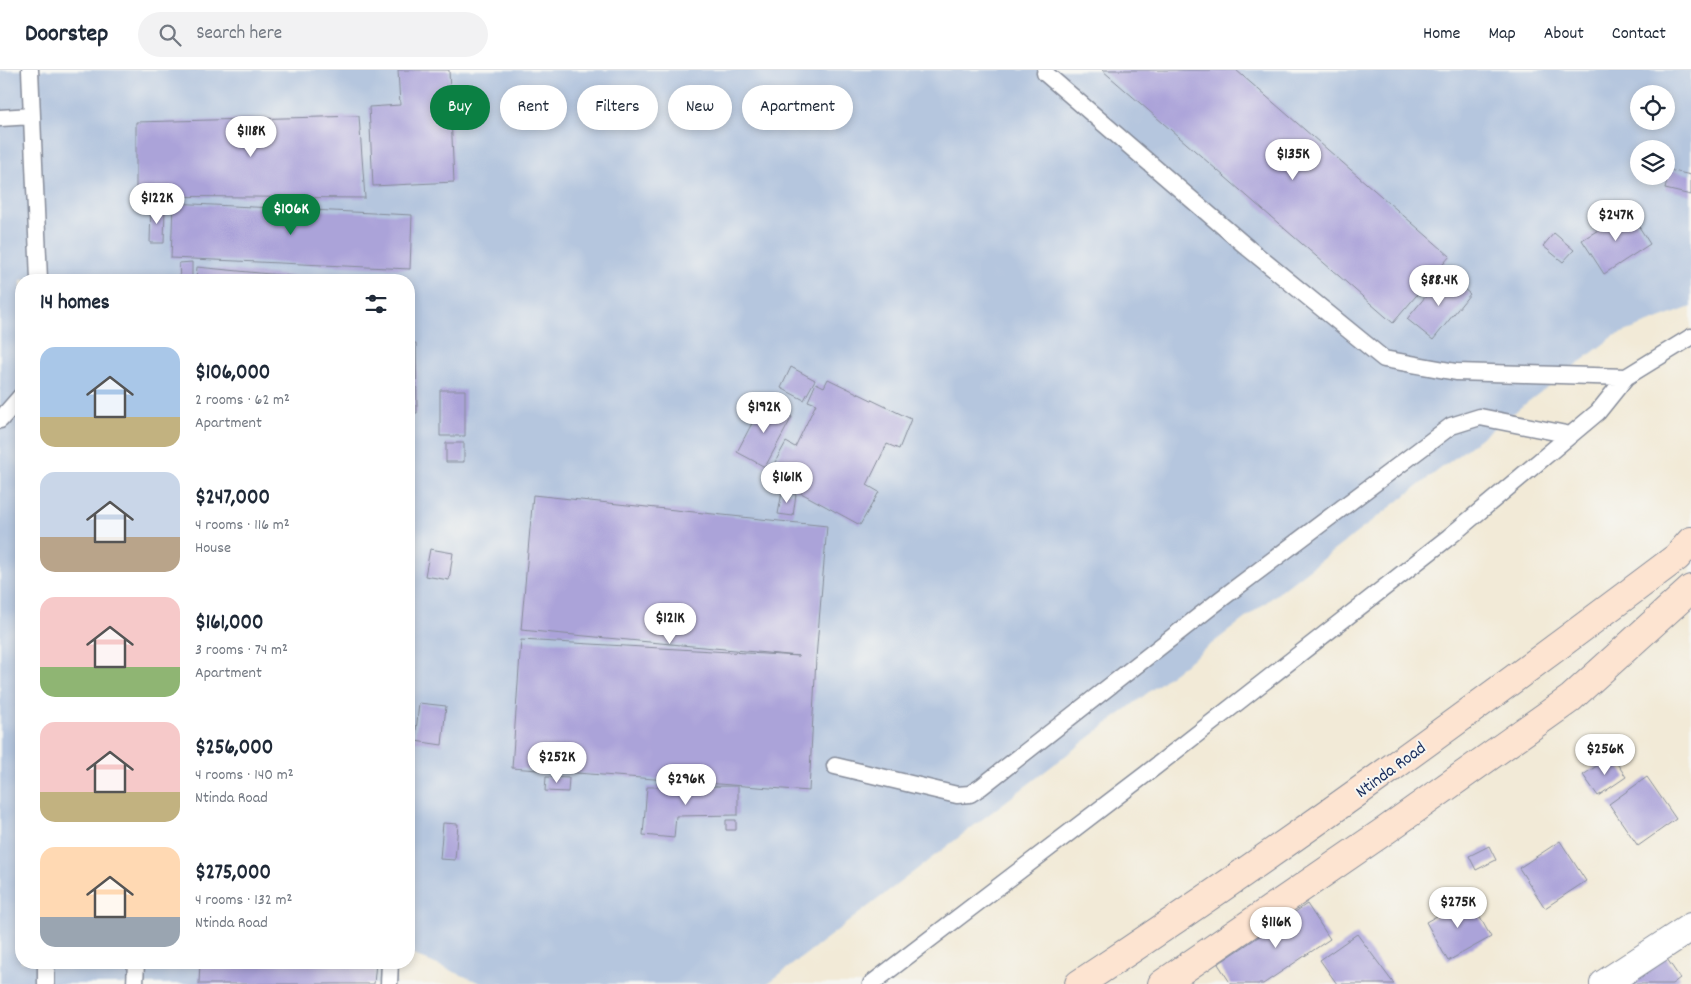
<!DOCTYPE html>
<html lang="en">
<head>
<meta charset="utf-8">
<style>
	body { margin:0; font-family:Dekko,sans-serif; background:#f2f2f3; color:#1f2937; height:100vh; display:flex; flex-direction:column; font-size:19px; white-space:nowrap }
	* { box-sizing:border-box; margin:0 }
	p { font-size:16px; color:#747a83 }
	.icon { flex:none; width:28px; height:28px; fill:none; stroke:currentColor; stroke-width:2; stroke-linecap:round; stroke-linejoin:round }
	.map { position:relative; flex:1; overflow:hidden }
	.details { position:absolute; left:15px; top:204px; width:400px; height:695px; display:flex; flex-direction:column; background:#fff; border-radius:20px; box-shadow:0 2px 8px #0003 }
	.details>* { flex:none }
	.banner { position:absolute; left:430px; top:15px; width:475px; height:45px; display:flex; gap:10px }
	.buttons { position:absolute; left:1630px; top:15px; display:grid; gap:10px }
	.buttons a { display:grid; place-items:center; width:45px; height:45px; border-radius:50%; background:#fff; box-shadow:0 2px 8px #0003; font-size:25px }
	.price { position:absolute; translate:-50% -42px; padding:0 11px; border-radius:18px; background:#fff; color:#222; font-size:16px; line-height:32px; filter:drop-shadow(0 1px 2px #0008) }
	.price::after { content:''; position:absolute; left:50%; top:30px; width:15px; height:11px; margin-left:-8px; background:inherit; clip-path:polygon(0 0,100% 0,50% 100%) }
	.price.on { background:#0b8043; color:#fff }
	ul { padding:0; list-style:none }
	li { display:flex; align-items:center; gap:15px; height:125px; padding:0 25px }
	li span { display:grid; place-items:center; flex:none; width:140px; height:100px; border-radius:15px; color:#555 }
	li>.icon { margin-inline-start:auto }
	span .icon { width:60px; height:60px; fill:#fffc; stroke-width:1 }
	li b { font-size:21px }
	h2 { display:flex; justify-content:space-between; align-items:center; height:60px; padding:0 25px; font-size:21px }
	.chip { padding:0 18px; border-radius:22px; background:#fff; box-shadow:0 2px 8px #0003; font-size:18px; line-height:45px }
	.chip.on { background:#0b8043; color:#fff }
	header { display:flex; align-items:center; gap:30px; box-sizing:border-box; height:70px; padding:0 25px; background:#fff; border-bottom:1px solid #e0e1e3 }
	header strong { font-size:24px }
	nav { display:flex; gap:28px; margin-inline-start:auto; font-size:18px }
	.search { width:350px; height:45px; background:#f2f2f3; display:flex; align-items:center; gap:12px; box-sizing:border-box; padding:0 18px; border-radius:28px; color:#747a83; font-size:19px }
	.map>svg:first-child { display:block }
	.industrial { fill:#b5c6de; fill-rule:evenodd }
	.building { fill:#aba3d9 }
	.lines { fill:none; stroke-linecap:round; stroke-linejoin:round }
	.lane-casing { stroke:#868c9a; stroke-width:19 }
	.street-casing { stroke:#868c9a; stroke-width:30 }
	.secondary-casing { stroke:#868c9a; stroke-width:30 }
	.lane { stroke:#fff; stroke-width:16 }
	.street { stroke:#fff; stroke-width:28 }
	.secondary { stroke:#fde4d1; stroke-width:28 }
	.labels { text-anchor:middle; stroke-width:4; stroke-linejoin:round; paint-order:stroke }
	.street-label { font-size:18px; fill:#1b2f5e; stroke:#f6f6f2 }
</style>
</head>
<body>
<header>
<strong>Doorstep</strong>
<div class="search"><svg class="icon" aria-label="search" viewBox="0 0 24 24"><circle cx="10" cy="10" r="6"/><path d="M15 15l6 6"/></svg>Search here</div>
<nav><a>Home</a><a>Map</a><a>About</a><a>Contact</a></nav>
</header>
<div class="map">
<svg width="1691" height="914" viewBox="0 0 1691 914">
	<rect width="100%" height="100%" fill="#f6f6f2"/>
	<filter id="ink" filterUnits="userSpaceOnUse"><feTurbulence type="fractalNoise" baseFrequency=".02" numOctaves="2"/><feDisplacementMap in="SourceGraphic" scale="10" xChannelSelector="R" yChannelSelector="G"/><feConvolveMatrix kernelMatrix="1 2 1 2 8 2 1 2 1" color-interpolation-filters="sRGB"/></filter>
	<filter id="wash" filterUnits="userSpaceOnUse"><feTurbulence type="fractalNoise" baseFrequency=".0096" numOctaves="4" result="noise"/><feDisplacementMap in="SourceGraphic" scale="20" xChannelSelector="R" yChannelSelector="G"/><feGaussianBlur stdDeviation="1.12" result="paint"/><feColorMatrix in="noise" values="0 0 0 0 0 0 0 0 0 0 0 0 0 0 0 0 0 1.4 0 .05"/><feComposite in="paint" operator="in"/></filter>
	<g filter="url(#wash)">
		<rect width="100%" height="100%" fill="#f2ead7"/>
		<path class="industrial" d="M 0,0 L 1691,0 L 1691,237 L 1614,266 L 767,914 L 483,914 L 409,883 L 409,210 L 21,210 L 21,892 L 396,893 L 396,914 L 0,914 ZM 1639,24 L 1666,24 L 1666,51 L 1639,51 ZM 1639,79 L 1666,79 L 1666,106 L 1639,106 Z"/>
		<g id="blocks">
			<path class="building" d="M 398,0 L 449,0 L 454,112 L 373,116 L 369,37 L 400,35 Z
				M 1102,0 L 1236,0 L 1450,186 L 1393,253 Z
				M 359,46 L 365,128 L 136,126 L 136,52 Z
				M 1669,100 L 1691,105 L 1691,125 L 1665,119 Z
				M 173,133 L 412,145 L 410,199 L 171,188 Z
				M 151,136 L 165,137 L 164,173 L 150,173 Z
				M 1629,141 L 1650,174 L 1604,204 L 1582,170 Z
				M 1554,163 L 1574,180 L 1563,192 L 1543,176 Z
				M 192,192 L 192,210 L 180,210 L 179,193 Z
				M 197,197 L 321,209 L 321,210 L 196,210 Z
				M 1445,203 L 1470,224 L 1433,270 L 1407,249 Z
				M 409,273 L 416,273 L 417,343 L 409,343 Z
				M 791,297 L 815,310 L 804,330 L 781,318 Z
				M 828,309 L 911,349 L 899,379 L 887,374 L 867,415 L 879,422 L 860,455 L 768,405 L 786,372 L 795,377 L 816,334 L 808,331 L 816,313 L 824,317 Z
				M 440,320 L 465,320 L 465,366 L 440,366 Z
				M 763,332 L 792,347 L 765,397 L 737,382 Z
				M 446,373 L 464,373 L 464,392 L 446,392 Z
				M 782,422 L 796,424 L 793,446 L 778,444 Z
				M 533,425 L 827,456 L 816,588 L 809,721 L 512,698 L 521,570 L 799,586 L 521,560 Z
				M 430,479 L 453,483 L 449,510 L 425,506 Z
				M 419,633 L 446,636 L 442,675 L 415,671 Z
				M 1612,686 L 1626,707 L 1598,726 L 1583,705 Z
				M 546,707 L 569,708 L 568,722 L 545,721 Z
				M 1647,707 L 1676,749 L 1638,776 L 1609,734 Z
				M 738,716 L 738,745 L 676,746 L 674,768 L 643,765 L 647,717 Z
				M 726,750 L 736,750 L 736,760 L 726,760 Z
				M 443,753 L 458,754 L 455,790 L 440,789 Z
				M 1560,771 L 1586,811 L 1545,838 L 1519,798 Z
				M 1489,776 L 1496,790 L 1476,800 L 1469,786 Z
				M 1469,828 L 1491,867 L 1448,891 L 1426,852 Z
				M 1307,834 L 1330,869 L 1263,914 L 1231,914 L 1218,894 Z
				M 1357,864 L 1394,914 L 1337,914 L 1320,890 Z
				M 1665,886 L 1680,908 L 1672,914 L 1623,914 Z
				M 200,892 L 376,892 L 374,914 L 199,914 Z"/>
		</g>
	</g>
	<g filter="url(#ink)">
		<use href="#blocks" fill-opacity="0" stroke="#868c9a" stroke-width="1"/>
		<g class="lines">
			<defs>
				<path id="lane" d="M 30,0 L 39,210
					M 1045,3 L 1248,178 L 1384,289 L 1456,302 L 1626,307
					M 0,48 L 32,46
					M 0,350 L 21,326
					M 835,696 L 957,725 L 970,724 L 981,717 L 1221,529 L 1451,356 L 1480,347 L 1571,365
					M 46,892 L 46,914
					M 135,914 L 136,892
					M 389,914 L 390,892
					M 871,914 L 1146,704 L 1449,467 L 1598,342 L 1626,307 L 1691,267"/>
				<path id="street" d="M 1604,914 L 1691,857"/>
				<path id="secondary" d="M 1079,914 C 1284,779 1482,634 1677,487 L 1691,471
					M 1162,914 L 1386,760 L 1570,629 L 1691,519"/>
			</defs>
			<use href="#lane" class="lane-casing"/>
			<use href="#street" class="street-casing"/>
			<use href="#secondary" class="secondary-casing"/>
			<use href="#lane" class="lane"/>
			<use href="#street" class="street"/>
			<use href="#secondary" class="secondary"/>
		</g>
	</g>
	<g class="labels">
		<g class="street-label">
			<text transform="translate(1390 699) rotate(-36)" y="6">Ntinda Road</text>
		</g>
	</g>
</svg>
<div class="buttons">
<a><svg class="icon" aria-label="locate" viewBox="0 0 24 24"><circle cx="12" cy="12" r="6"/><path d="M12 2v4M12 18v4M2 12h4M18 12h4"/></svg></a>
<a><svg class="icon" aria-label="layers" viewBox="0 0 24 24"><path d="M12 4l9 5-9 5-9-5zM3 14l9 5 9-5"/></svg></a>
</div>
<b class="price" style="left:251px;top:88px">$118K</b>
<b class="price" style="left:1293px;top:111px">$135K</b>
<b class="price" style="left:157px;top:155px">$122K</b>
<b class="price on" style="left:291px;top:166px">$106K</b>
<b class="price" style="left:1616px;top:172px">$247K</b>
<b class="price" style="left:1439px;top:237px">$88.4K</b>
<b class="price" style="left:764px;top:364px">$192K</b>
<b class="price" style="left:787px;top:434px">$161K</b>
<b class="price" style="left:670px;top:575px">$121K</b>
<b class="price" style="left:1605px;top:706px">$256K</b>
<b class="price" style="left:557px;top:714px">$252K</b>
<b class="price" style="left:686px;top:736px">$296K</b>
<b class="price" style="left:1458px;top:859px">$275K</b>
<b class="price" style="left:1276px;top:879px">$116K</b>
<div class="banner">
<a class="chip on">Buy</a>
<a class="chip">Rent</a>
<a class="chip">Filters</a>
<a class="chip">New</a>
<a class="chip">Apartment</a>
</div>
<section class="details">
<h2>14 homes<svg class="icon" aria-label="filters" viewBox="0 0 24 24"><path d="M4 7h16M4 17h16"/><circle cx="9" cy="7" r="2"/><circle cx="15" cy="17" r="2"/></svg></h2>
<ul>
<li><span style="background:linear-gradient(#a9c7e8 70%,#c2b280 0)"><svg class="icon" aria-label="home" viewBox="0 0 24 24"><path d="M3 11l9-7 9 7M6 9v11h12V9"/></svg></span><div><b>$106,000</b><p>2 rooms · 62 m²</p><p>Apartment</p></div></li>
<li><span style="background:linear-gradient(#c9d6e8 65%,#b9a48a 0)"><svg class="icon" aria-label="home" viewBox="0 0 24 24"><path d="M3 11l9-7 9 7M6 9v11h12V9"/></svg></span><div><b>$247,000</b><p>4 rooms · 116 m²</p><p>House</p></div></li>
<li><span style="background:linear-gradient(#f6c9c9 70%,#8fb573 0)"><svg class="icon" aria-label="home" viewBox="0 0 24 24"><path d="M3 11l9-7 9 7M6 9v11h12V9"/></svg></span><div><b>$161,000</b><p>3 rooms · 74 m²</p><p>Apartment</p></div></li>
<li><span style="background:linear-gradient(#f6c9c9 70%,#c2b280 0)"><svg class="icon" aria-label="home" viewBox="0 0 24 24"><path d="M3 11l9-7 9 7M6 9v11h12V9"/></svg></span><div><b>$256,000</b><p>4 rooms · 140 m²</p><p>Ntinda Road</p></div></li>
<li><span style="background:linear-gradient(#ffd9b3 70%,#9aa5b1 0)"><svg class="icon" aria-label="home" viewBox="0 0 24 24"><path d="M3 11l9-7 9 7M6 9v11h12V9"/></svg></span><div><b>$275,000</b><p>4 rooms · 132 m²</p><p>Ntinda Road</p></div></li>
</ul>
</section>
</div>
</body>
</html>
